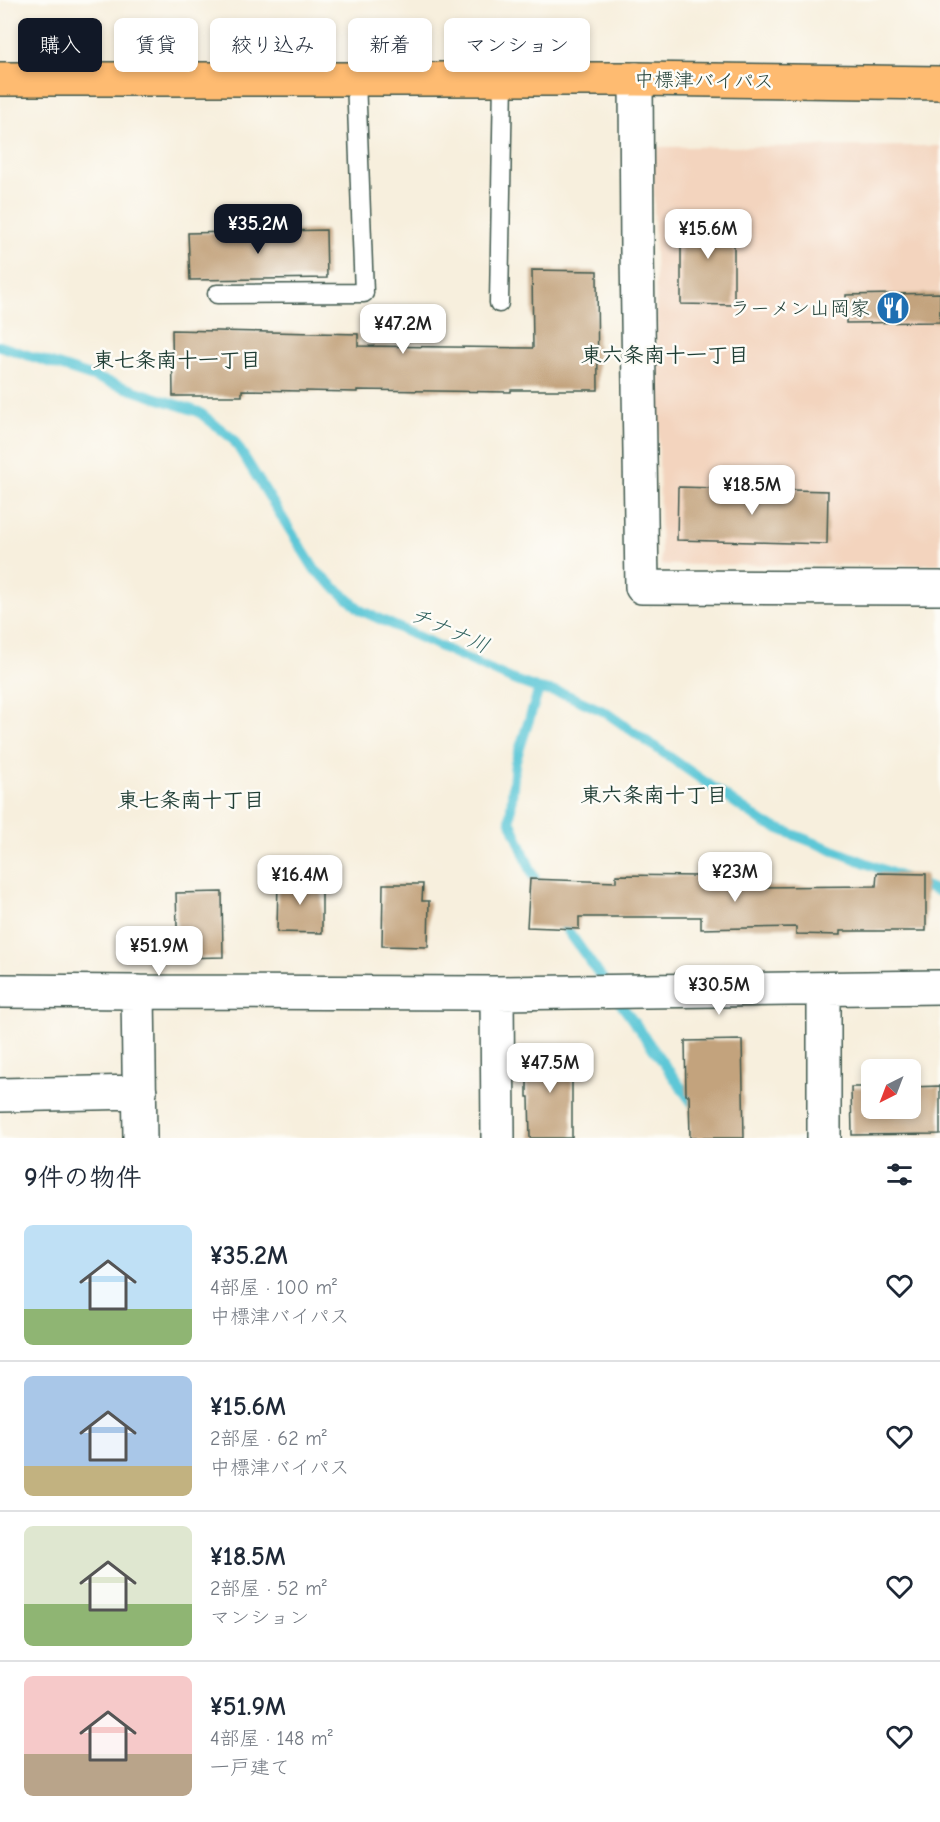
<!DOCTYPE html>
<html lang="ja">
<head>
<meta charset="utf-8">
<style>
	body { margin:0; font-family:"Comic Neue","Klee One",sans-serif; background:#f6f6f7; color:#1f2937; height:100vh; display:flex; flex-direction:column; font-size:22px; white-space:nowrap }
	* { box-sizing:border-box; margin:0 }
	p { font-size:20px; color:#747a83 }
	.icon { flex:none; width:33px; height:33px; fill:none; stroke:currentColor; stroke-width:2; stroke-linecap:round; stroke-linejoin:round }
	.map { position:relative; height:1138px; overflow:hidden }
	.sheet { display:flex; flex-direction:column; background:#fff; flex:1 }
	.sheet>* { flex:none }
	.banner { position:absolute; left:18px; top:18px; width:600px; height:54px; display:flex; gap:12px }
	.needle { width:39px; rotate:222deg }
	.fabs { position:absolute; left:861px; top:1059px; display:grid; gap:12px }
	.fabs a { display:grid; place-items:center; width:60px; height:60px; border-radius:9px; background:#fff; box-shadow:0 3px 9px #0003; font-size:30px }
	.price { position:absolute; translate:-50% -51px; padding:0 14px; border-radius:12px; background:#fff; color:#222; font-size:20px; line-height:39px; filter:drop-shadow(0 2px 3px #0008) }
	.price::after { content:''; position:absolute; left:50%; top:36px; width:18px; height:14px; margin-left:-9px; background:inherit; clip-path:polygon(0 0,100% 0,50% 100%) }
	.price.on { background:#111827; color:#fff }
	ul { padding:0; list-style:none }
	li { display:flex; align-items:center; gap:18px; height:150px; padding:0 24px }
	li+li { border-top:2px solid #e0e1e3 }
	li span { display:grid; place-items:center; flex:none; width:168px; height:120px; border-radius:9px; color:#555 }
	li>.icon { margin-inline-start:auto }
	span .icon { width:72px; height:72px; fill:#fffc; stroke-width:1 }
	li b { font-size:26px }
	h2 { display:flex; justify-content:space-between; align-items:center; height:72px; padding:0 24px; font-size:26px }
	.pill { padding:0 21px; border-radius:9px; background:#fff; box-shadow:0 3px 9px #0003; font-size:21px; line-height:54px }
	.pill.on { background:#111827; color:#fff }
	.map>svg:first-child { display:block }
	.built { fill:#f3d4be }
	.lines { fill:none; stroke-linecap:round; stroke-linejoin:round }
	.stream { stroke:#5dc7d7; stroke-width:10 }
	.building { fill:#c3a37d }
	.lane-casing { stroke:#3f584d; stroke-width:21 }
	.street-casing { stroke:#3f584d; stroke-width:36 }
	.highway-casing { stroke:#3f584d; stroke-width:36 }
	.lane { stroke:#fff; stroke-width:18 }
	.street { stroke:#fff; stroke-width:33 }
	.highway { stroke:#febb71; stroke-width:33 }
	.labels { text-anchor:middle; stroke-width:5; stroke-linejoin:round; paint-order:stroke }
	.street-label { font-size:20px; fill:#1f3d34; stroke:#fdfcf7 }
	.poi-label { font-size:20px; fill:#1f3d34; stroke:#fdfcf7; text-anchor:end }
	.neighbourhood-label { font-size:21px; font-weight:bold; fill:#1f3d34; stroke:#fdfcf7 }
	.water-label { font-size:21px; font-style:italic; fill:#2e605d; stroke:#fdfcf7 }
</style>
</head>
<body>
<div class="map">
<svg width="940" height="1138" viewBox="0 0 940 1138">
	<rect width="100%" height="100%" fill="#fdfcf7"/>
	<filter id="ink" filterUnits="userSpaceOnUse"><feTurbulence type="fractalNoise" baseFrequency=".0167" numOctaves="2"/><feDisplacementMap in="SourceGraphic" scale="12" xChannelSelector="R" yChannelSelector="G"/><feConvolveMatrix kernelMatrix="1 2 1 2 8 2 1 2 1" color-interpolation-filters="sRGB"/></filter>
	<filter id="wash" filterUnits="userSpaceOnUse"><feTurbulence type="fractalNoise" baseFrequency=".008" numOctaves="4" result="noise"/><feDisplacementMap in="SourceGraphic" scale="24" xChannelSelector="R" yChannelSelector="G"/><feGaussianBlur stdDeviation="1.35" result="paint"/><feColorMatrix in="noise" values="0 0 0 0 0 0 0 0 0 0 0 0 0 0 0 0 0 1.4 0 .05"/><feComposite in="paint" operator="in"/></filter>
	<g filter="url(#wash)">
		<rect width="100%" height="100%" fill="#f7efdd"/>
		<path class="built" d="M 940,146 L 940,564 L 661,565 L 653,147 Z"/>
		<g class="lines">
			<path class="stream" d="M 0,346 L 199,412 L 233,439 L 315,570 L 362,611 L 511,679 L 539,689 L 565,694 L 605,712 L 764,823 L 940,892
				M 539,689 L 515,763 L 510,820 L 540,892
				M 558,917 L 698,1111"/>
		</g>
		<g id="blocks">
			<path class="building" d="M 681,216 L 734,216 L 734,305 L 681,304 Z
				M 326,230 L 327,278 L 190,280 L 188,233 Z
				M 532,270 L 597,271 L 598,390 L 511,390 L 511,392 L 357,390 L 357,392 L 242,390 L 242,396 L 173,396 L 172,330 L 358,334 L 358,346 L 533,348 Z
				M 940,293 L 940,322 L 846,323 L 846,295 Z
				M 678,487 L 828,491 L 827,544 L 677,540 Z
				M 700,869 L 743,869 L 744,887 L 876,886 L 877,873 L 926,874 L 926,931 L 840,931 L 840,935 L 796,934 L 796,927 L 701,929 L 701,917 L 579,917 L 579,929 L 527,927 L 530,879 L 616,882 L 616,875 L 700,876 Z
				M 278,879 L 322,880 L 322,933 L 277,932 Z
				M 383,884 L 423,884 L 422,901 L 429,901 L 428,947 L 382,946 Z
				M 222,892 L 223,957 L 178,958 L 176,893 Z
				M 742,1040 L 744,1138 L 690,1138 L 689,1095 L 686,1095 L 685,1041 Z
				M 527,1051 L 572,1051 L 572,1138 L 530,1138 L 529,1097 L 527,1097 Z
				M 940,1086 L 940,1134 L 852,1135 L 851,1087 L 872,1087 L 872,1108 L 910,1108 L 910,1087 Z"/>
		</g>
	</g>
	<g filter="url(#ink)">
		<use href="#blocks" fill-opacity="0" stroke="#3f584d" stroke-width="1.5"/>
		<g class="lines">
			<defs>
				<path id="lane" d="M 217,294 L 364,293 L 356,79
					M 499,303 L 503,80"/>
				<path id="street" d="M 636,79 L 637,252 L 642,587 L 940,588
					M 824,989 L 824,1138
					M 0,991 L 138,992 L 140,1138
					M 138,992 L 497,993 L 498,1138
					M 497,993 L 940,987
					M 0,1095 L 140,1092"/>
				<path id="highway" d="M 0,79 L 636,79 L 940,83"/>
			</defs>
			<use href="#lane" class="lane-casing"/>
			<use href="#street" class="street-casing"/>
			<use href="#highway" class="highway-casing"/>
			<use href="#lane" class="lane"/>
			<use href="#street" class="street"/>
			<use href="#highway" class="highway"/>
		</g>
	</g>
	<defs>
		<symbol id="restaurant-disc" viewBox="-11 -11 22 22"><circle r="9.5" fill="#1f6fb2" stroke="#fdfcf7"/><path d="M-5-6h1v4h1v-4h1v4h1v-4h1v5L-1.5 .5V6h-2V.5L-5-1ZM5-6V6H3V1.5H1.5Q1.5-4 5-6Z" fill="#fff"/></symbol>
	</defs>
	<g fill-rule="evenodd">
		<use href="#restaurant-disc" x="874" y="289" width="38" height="38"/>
	</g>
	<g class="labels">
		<g class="street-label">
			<text transform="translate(704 80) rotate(1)" y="7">中標津バイパス</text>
		</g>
		<g class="poi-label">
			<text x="870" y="315">ラーメン山岡家</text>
		</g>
		<g class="neighbourhood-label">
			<text x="665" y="362">東六条南十一丁目</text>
			<text x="177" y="367">東七条南十一丁目</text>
			<text x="654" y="802">東六条南十丁目</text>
			<text x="191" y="807">東七条南十丁目</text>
		</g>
		<g class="water-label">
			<text transform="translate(450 630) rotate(24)" y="7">チナナ川</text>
		</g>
	</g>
</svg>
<div class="fabs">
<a><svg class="needle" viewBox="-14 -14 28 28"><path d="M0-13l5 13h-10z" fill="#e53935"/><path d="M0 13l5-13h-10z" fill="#747a83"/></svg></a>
</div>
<b class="price on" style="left:258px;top:255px">¥35.2M</b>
<b class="price" style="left:708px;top:260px">¥15.6M</b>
<b class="price" style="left:403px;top:355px">¥47.2M</b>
<b class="price" style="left:752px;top:516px">¥18.5M</b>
<b class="price" style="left:735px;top:903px">¥23M</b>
<b class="price" style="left:300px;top:906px">¥16.4M</b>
<b class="price" style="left:159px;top:977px">¥51.9M</b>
<b class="price" style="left:719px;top:1016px">¥30.5M</b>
<b class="price" style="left:550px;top:1094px">¥47.5M</b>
<div class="banner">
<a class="pill on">購入</a>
<a class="pill">賃貸</a>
<a class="pill">絞り込み</a>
<a class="pill">新着</a>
<a class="pill">マンション</a>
</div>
</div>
<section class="sheet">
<h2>9件の物件<svg class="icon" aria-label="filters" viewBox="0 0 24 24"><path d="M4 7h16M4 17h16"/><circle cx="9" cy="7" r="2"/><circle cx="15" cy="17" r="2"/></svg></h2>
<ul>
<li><span style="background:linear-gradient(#bfe0f5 70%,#8fb573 0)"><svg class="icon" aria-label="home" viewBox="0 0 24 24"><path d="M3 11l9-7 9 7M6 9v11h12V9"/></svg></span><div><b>¥35.2M</b><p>4部屋 · 100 m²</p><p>中標津バイパス</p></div><svg class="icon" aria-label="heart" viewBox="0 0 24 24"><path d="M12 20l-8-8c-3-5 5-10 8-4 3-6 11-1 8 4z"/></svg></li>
<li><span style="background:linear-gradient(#a9c7e8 75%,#c2b280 0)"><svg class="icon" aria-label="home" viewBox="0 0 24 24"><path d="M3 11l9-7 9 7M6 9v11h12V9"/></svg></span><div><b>¥15.6M</b><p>2部屋 · 62 m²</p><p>中標津バイパス</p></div><svg class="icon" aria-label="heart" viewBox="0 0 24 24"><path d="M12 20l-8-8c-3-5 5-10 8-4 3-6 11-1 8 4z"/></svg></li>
<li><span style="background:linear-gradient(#dfe7d0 65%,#8fb573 0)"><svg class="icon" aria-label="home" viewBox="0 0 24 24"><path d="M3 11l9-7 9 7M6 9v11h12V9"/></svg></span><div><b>¥18.5M</b><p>2部屋 · 52 m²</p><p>マンション</p></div><svg class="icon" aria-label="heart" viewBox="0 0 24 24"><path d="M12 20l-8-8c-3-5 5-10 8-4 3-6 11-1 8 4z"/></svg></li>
<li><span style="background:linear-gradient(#f6c9c9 65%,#b9a48a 0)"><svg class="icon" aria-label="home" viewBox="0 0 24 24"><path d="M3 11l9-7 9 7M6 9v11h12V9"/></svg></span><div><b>¥51.9M</b><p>4部屋 · 148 m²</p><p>一戸建て</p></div><svg class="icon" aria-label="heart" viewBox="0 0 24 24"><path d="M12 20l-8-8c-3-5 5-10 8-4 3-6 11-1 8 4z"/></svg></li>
</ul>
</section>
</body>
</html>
